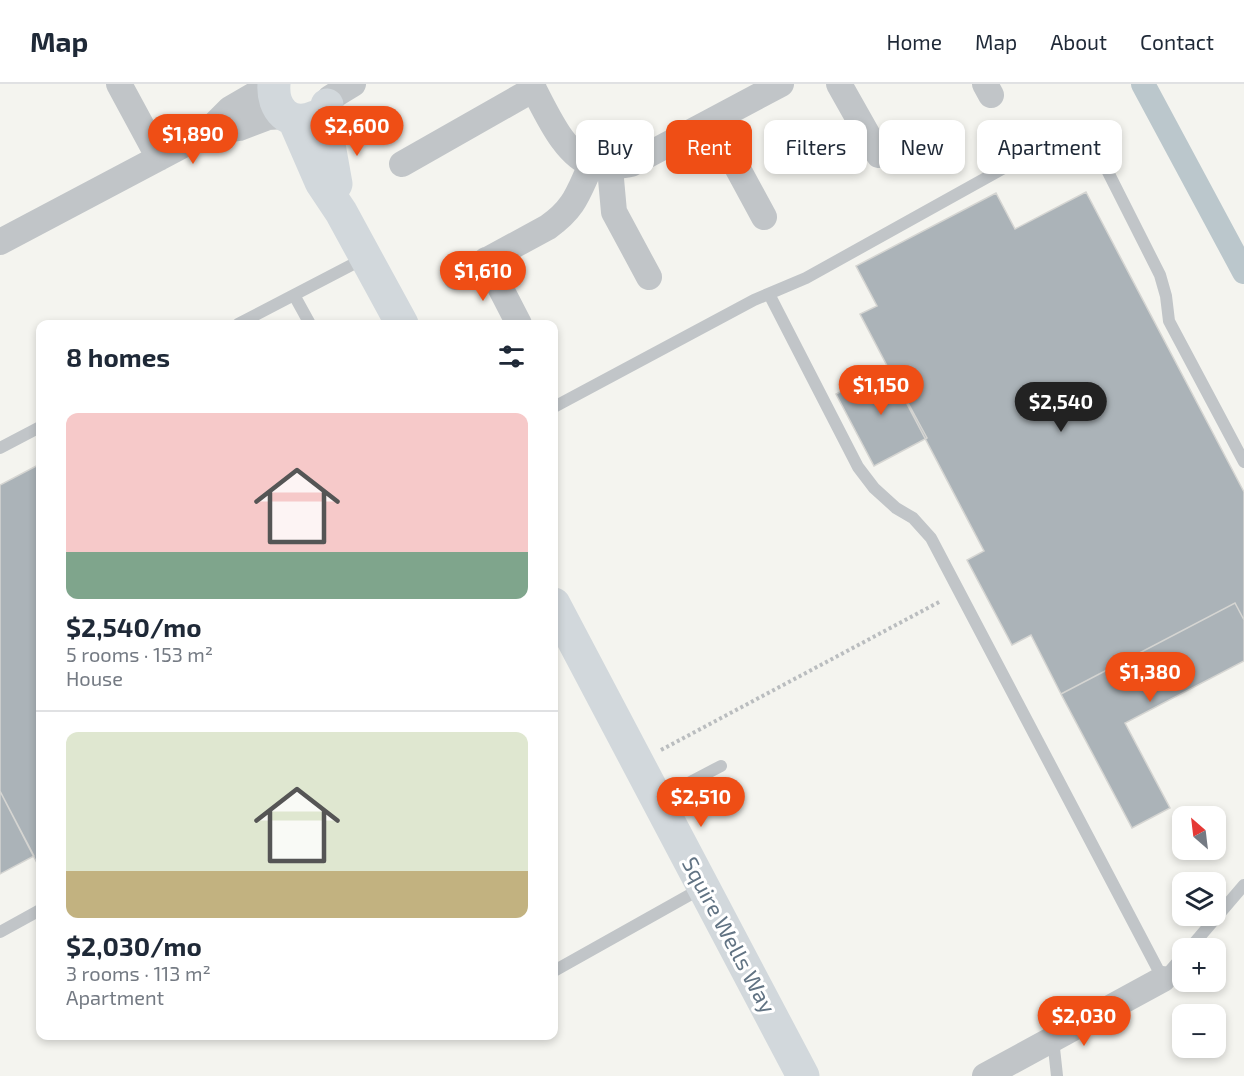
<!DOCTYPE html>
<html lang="en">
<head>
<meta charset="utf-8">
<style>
	body { margin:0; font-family:"Exo 2",sans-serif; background:#f2f2f3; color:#1f2937; height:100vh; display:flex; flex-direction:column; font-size:22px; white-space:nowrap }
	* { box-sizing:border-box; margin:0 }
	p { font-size:20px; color:#747a83 }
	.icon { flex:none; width:33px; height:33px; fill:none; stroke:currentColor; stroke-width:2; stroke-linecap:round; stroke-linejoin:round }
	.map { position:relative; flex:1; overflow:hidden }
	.panel { position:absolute; left:36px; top:236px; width:522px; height:720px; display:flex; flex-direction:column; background:#fff; border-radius:12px; box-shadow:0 3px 9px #0003 }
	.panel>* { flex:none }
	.banner { position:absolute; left:576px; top:36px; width:570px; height:54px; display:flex; gap:12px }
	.needle { width:39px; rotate:332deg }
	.fabs { position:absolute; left:1172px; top:722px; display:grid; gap:12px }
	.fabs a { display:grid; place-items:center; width:54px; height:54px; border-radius:12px; background:#fff; box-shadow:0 3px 9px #0003; font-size:30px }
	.price { position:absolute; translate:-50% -51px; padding:0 14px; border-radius:21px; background:#ef4e15; color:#fff; font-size:20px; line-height:39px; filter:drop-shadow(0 2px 3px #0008) }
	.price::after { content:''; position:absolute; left:50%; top:36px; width:18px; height:14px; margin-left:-9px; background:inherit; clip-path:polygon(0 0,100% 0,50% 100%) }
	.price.active { background:#222; color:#fff }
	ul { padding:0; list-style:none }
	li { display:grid; align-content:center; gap:12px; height:318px; padding:0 30px }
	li+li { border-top:2px solid #e0e1e3 }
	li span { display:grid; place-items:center; height:186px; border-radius:12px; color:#555 }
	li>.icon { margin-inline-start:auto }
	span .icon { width:108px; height:108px; fill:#fffc; stroke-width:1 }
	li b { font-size:26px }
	h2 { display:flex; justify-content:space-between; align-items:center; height:72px; padding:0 30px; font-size:26px }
	.pill { padding:0 21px; border-radius:12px; background:#fff; box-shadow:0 3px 9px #0003; font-size:21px; line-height:54px }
	.pill.active { background:#ef4e15; color:#fff }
	header { display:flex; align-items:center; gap:36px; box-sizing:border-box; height:84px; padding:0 30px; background:#fff; border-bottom:2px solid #e0e1e3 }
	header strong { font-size:28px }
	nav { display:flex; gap:33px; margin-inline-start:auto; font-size:21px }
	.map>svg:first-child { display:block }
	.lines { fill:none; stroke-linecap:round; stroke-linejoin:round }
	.canal { stroke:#bbc7cc; stroke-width:24 }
	.building { fill:#abb3b8; stroke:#d5d5d2; stroke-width:1.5 }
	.path { stroke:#babdbf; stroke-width:4; stroke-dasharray:3 3; stroke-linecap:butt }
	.lane { stroke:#c1c5c8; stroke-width:12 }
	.street { stroke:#c1c5c8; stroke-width:26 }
	.secondary { stroke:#d2d8dc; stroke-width:33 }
	.labels { text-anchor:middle; stroke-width:6; stroke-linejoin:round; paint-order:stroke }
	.street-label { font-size:22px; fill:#617383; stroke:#fff }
</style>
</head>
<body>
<header>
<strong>Map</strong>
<nav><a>Home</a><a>Map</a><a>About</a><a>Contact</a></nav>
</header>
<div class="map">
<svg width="1244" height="992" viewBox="0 0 1244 992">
	<rect width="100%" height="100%" fill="#f4f4ef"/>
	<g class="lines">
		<path class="canal" d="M 1143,0 L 1244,188"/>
	</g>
	<path class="building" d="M 1086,108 L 1244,408 L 1244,536 L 1235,519 L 1061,610 L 1031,551 L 1012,561 L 967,476 L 984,467 L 860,230 L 877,222 L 856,182 L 996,109 L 1015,145 Z
		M 888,282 L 927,354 L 874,382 L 836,310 Z
		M 40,380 L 40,777 L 37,779 L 0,707 L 0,401 Z
		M 1235,519 L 1244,536 L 1244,577 L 1125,639 L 1170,724 L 1132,744 L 1061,610 Z
		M 0,707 L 34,772 L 0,790 Z"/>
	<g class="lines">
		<path class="path" d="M 661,666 L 941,517"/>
		<path class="lane" d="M 769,210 L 858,383 L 874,404 L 896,424 L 913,434 L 931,454 L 1163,895 L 1182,873
			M 294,211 L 310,240
			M 238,240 L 365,174
			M 554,323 L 754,216 L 806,194 L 1049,59 L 1075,54 L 1091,63 L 1106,84 L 1160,191 L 1166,212 L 1169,237 L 1244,378
			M 0,364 L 40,343
			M 658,715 L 721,682
			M 0,848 L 40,826
			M 1190,864 L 1244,801
			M 554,887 L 702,804
			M 1053,955 L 1057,992"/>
		<path class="street" d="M 119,0 L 159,74
			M 531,0 C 545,25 564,73 594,81 C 607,85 618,82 631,80 L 781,0
			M 839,0 L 879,71
			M 985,0 L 991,11
			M 330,14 L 353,0
			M 712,37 L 764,133
			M 206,49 L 239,44 L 268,33 L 285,32
			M 402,80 L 534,5
			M 610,84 L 614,128 L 649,193
			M 0,158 L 206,49 L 230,25 L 273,0
			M 486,176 L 519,240
			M 456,193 L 548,143 C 575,124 578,109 591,81
			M 985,992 L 1163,895"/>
		<path class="secondary" d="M 274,0 C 272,25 289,44 315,33
			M 327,21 L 326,44 L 336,100
			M 294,36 L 321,98 L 341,128 L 402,240
			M 554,520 L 803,992"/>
	</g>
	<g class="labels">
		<g class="street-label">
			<text transform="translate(729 851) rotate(62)" y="8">Squire Wells Way</text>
		</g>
	</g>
</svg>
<div class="fabs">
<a><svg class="needle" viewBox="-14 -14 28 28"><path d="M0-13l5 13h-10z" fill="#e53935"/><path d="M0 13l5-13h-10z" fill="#747a83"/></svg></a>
<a><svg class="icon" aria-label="layers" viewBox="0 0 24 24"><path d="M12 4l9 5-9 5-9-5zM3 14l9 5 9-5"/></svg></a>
<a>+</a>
<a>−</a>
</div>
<b class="price" style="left:357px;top:73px">$2,600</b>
<b class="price" style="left:193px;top:81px">$1,890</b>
<b class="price" style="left:483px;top:218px">$1,610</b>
<b class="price" style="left:881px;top:332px">$1,150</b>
<b class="price active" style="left:1061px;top:349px">$2,540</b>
<b class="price" style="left:1150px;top:619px">$1,380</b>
<b class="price" style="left:701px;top:744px">$2,510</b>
<b class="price" style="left:1084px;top:963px">$2,030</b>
<div class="banner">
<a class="pill">Buy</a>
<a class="pill active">Rent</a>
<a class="pill">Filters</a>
<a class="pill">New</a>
<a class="pill">Apartment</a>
</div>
<section class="panel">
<h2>8 homes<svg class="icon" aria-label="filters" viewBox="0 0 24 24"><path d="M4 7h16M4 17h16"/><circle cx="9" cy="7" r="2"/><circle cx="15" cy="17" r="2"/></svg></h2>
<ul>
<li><span style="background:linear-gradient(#f6c9c9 75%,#7fa58c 0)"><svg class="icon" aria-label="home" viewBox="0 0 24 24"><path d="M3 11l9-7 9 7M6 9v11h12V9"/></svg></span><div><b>$2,540/mo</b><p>5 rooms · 153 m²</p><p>House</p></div></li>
<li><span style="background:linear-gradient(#dfe7d0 75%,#c2b280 0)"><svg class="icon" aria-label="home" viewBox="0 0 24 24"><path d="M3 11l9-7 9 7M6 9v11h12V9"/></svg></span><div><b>$2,030/mo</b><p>3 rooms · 113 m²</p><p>Apartment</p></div></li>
</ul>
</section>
</div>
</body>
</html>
